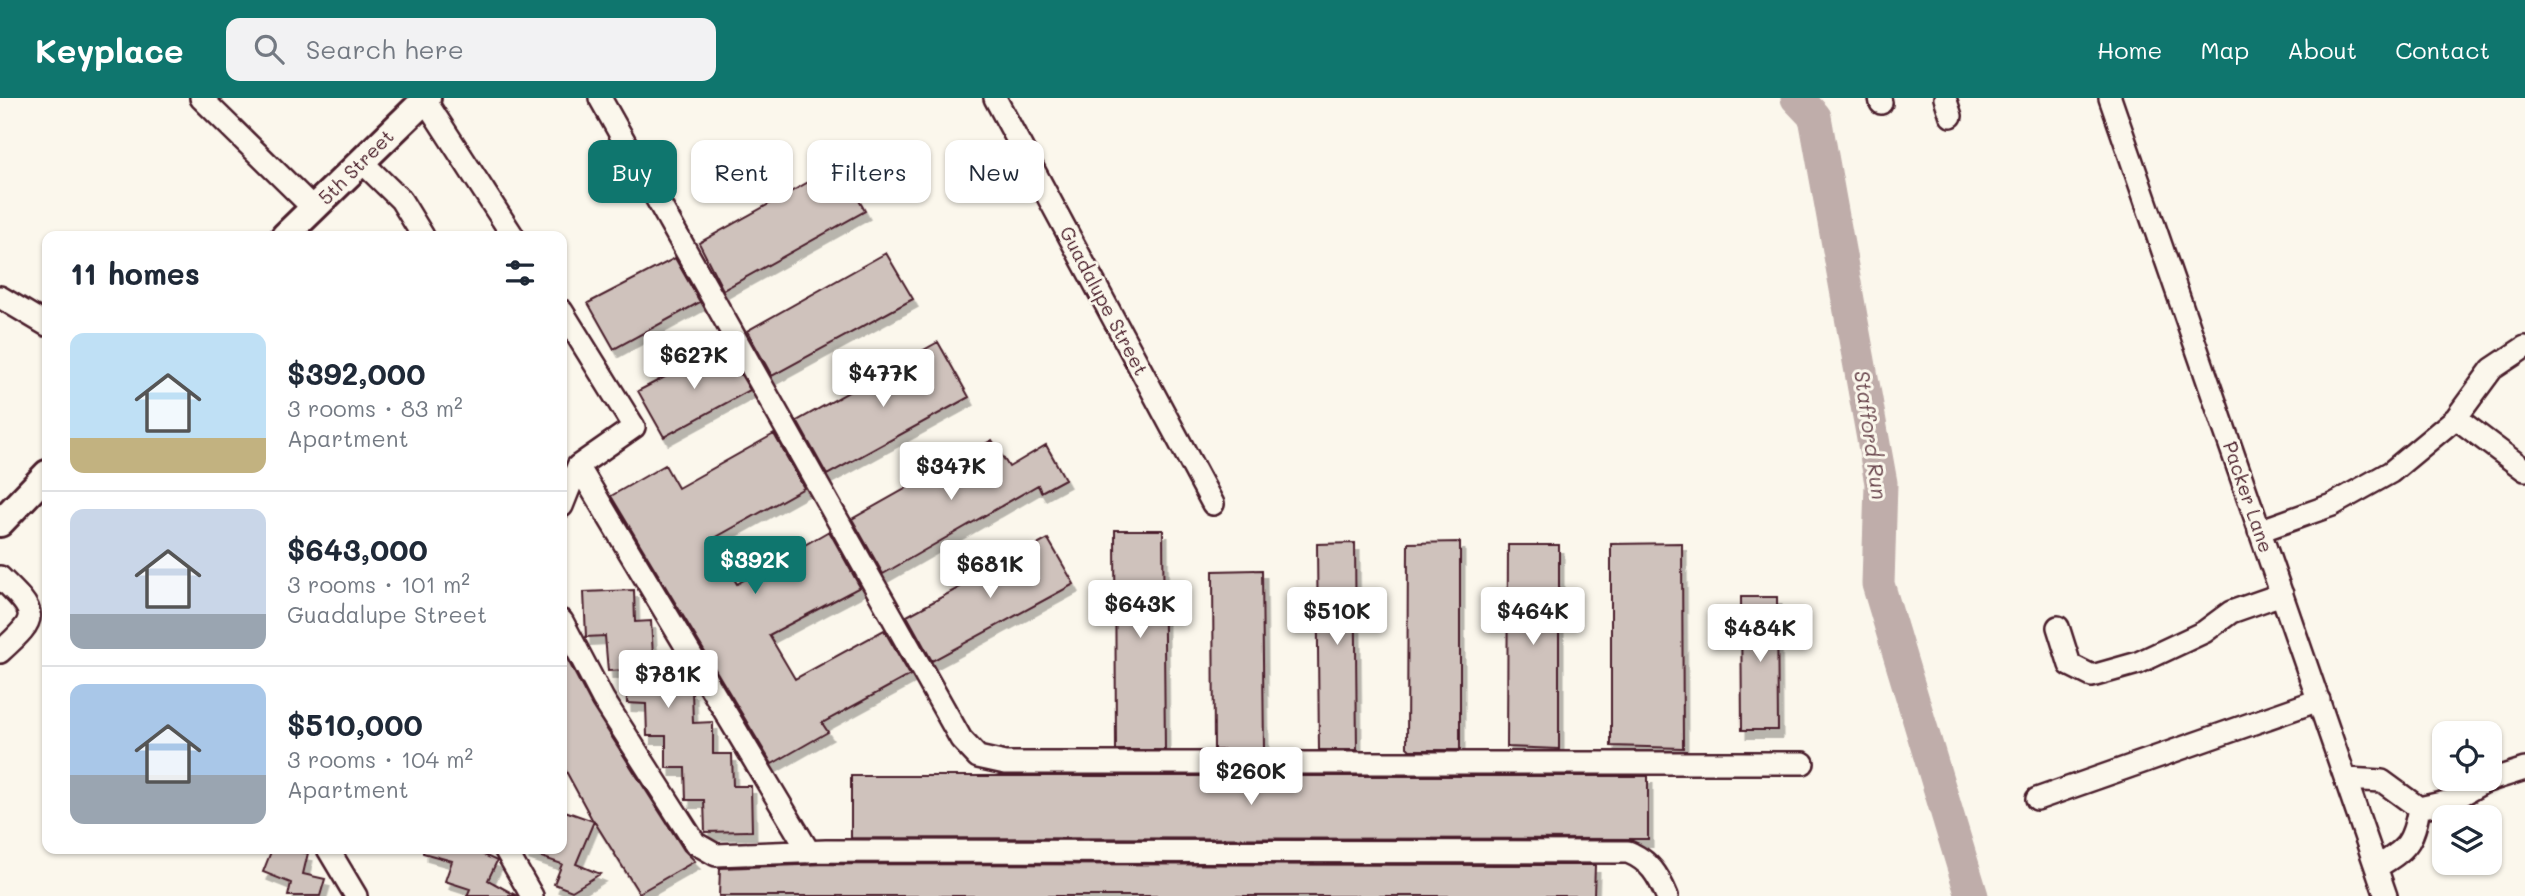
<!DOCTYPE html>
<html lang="en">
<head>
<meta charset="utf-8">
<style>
	body { margin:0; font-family:Mali,sans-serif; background:#f2f2f3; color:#1f2937; height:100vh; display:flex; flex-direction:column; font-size:26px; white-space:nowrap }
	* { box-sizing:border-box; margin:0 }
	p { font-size:23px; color:#747a83 }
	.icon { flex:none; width:38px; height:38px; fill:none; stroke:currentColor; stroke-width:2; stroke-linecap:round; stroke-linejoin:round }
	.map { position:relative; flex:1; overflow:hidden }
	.drawer { position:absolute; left:42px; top:133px; width:525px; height:623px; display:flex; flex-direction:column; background:#fff; border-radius:14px; box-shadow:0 2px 5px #0004 }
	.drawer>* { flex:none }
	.hud { position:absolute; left:588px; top:42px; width:665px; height:63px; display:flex; gap:14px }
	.tools { position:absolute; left:2432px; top:623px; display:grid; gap:14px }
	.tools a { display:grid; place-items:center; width:70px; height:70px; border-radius:14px; background:#fff; box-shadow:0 2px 5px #0004; font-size:35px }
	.price { position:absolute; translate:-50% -60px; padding:0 16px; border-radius:7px; background:#fff; color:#222; font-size:23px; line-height:46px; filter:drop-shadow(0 2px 4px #0008) }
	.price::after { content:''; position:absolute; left:50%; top:42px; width:21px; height:16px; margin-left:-10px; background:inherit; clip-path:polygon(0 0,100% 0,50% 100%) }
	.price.on { background:#0f766e; color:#fff }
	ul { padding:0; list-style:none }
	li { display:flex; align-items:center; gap:21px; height:175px; padding:0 28px }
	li+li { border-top:2px solid #e0e1e3 }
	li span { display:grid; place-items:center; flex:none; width:196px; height:140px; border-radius:14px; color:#555 }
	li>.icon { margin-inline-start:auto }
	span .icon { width:84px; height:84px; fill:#fffc; stroke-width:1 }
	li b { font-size:30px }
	h2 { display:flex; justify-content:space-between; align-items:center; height:84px; padding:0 28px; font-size:30px }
	.pill { padding:0 24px; border-radius:14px; background:#fff; box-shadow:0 2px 5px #0004; font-size:24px; line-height:63px }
	.pill.on { background:#0f766e; color:#fff }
	header { display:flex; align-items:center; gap:42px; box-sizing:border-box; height:98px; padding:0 35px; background:#0f766e; color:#fff }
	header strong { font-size:33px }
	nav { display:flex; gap:38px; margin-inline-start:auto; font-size:24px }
	.search { width:490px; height:63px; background:#f2f2f3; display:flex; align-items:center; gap:18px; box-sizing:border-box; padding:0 24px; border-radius:14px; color:#747a83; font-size:26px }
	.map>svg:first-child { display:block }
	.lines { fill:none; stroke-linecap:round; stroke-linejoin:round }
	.river { stroke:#bfadaa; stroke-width:33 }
	.building { fill:#cfc2bc; stroke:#4a1f2b; stroke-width:2; filter:url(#shadow) }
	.minor-casing { stroke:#4a1f2b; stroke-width:26 }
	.major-casing { stroke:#4a1f2b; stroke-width:32 }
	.minor { stroke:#fbf7ec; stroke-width:21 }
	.major { stroke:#fbf7ec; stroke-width:26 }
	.labels { text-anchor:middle; stroke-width:6; stroke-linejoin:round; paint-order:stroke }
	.street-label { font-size:19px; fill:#4a1f2b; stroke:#fbf7ec }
	.water-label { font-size:21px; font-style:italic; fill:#6d4a51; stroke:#fbf7ec }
</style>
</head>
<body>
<header>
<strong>Keyplace</strong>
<div class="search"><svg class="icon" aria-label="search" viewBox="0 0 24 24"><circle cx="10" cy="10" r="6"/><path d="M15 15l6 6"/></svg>Search here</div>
<nav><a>Home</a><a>Map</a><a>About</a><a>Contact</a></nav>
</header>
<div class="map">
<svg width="2525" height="798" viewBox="0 0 2525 798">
	<defs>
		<filter id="shadow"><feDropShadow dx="4.5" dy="8" stdDeviation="0" flood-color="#0004"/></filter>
	</defs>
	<rect width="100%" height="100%" fill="#fbf7ec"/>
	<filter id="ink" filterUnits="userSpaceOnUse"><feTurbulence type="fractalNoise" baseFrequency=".0143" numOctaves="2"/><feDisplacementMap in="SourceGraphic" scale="14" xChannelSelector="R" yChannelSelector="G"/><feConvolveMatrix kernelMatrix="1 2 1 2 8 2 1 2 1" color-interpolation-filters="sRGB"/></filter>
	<g filter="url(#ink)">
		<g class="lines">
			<path class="river" d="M 1797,0 L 1815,19 L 1881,385 L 1878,486 L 1972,798"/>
		</g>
		<path class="building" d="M 839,67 L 865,113 L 723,192 L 699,145 Z
			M 886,155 L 913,201 L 772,278 L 747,233 Z
			M 675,160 L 700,204 L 614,251 L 588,205 Z
			M 938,244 L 969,299 L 827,377 L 797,323 Z
			M 724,248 L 750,292 L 664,339 L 638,293 Z
			M 774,336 L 804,390 L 711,442 L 737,486 L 829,433 L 860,489 L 769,537 L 795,581 L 884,532 L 910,577 L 822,625 L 828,634 L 772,666 L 611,398 L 665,367 L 678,390 Z
			M 992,342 L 1009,369 L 1046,347 L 1065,381 L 1041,394 L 1038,387 L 883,476 L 852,421 Z
			M 1115,432 L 1163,432 L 1165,652 L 1116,652 Z
			M 1048,441 L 1074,486 L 932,563 L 907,518 Z
			M 1460,444 L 1460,652 L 1410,652 L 1407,649 L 1408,445 Z
			M 1355,445 L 1357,652 L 1319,652 L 1317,446 Z
			M 1682,445 L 1683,650 L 1611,648 L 1611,446 Z
			M 1508,447 L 1559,447 L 1559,651 L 1507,649 Z
			M 1262,472 L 1264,652 L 1214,652 L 1213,473 Z
			M 634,492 L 635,524 L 651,523 L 653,557 L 672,556 L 675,592 L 692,592 L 693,625 L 713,624 L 713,656 L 732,656 L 733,688 L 751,688 L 752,733 L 705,734 L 704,702 L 686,702 L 685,670 L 666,670 L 666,638 L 647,638 L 646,606 L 627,605 L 626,572 L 608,573 L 605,538 L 586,539 L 584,494 Z
			M 1741,499 L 1777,499 L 1778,632 L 1742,632 Z
			M 562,551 L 592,608 L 684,752 L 695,763 L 639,795 L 594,723 L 576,766 L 600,776 L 572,793 L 554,786 L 562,766 L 524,753 L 562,751 L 562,712 L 593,723 L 562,666 Z
			M 851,678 L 1648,678 L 1648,741 L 851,740 Z
			M 272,751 L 308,755 L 303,776 L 325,781 L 320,798 L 288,798 L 291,785 L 263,774 Z
			M 423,751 L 471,751 L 497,763 L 488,782 L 517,798 L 467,798 L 470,791 L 445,783 L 452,763 L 423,755 Z
			M 826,766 L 1595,767 L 1594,798 L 719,798 L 720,770 Z"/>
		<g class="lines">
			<defs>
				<path id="minor" d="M 201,0 L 314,111
					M 600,0 L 961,641 L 978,659 L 1005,665 L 1803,665
					M 995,0 L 1213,406
					M 1880,0 L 1881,5
					M 1945,0 L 1951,18
					M 2110,0 L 2386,798
					M 425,2 L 513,138
					M 361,63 L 401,102 L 423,138
					M 0,199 L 47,227
					M 562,213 L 634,329 L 578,368 L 562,408
					M 2456,320 L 2525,372
					M 578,368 L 809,754
					M 2259,433 L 2332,407 L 2391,374 L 2456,320 L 2492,271 L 2525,249
					M 0,479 C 38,516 40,518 0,554
					M 562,523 L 603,601 L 695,745 L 716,757 L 826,753 L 1628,754 C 1650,763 1658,777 1667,798
					M 2058,529 L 2070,567 L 2092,578 L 2138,565 L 2204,534 L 2231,514 L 2282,496
					M 2347,681 L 2382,683 L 2419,710 C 2413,745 2407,751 2377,769
					M 2037,701 L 2319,602
					M 2419,710 L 2451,703 L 2484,684 L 2525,671
					M 328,751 L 356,798
					M 505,751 L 532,798"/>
				<path id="major" d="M 285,138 L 427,0
					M 0,425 L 47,376"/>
			</defs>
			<use href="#minor" class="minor-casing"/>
			<use href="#major" class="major-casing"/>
			<use href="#minor" class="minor"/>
			<use href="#major" class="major"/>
		</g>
	</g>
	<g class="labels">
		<g class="street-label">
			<text transform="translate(356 69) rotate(-45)" y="7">5th Street</text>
			<text transform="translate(1104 203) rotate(62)" y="7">Guadalupe Street</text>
			<text transform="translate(2248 399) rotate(71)" y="7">Packer Lane</text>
		</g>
		<g class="water-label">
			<text transform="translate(1870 337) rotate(82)" y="7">Stafford Run</text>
		</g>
	</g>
</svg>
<div class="tools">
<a><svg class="icon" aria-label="locate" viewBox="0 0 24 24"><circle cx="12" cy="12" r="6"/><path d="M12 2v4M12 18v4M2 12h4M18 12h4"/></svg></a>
<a><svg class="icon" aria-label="layers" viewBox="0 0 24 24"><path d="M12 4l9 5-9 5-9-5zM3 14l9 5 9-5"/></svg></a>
</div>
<b class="price" style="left:694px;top:293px">$627K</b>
<b class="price" style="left:883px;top:311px">$477K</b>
<b class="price" style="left:951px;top:404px">$347K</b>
<b class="price on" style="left:755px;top:498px">$392K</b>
<b class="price" style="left:990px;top:502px">$681K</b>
<b class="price" style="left:1140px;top:542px">$643K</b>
<b class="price" style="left:1337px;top:549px">$510K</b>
<b class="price" style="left:1533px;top:549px">$464K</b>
<b class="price" style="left:1760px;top:566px">$484K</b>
<b class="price" style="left:668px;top:612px">$781K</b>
<b class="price" style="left:1251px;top:709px">$260K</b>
<div class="hud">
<a class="pill on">Buy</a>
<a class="pill">Rent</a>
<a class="pill">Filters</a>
<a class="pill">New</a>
</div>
<section class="drawer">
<h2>11 homes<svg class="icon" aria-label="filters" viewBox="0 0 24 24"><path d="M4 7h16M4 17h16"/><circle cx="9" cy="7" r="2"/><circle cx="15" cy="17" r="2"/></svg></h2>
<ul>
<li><span style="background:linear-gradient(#bfe0f5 75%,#c2b280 0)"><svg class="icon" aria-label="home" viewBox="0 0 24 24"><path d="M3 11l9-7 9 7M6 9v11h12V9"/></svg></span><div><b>$392,000</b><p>3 rooms · 83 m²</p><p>Apartment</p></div></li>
<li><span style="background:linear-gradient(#c9d6e8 75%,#9aa5b1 0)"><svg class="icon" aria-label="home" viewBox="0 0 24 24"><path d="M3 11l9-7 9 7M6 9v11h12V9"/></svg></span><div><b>$643,000</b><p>3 rooms · 101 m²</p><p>Guadalupe Street</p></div></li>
<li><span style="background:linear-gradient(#a9c7e8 65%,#9aa5b1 0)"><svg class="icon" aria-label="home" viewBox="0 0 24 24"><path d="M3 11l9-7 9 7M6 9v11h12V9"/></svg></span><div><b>$510,000</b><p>3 rooms · 104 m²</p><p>Apartment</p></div></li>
</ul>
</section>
</div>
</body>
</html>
